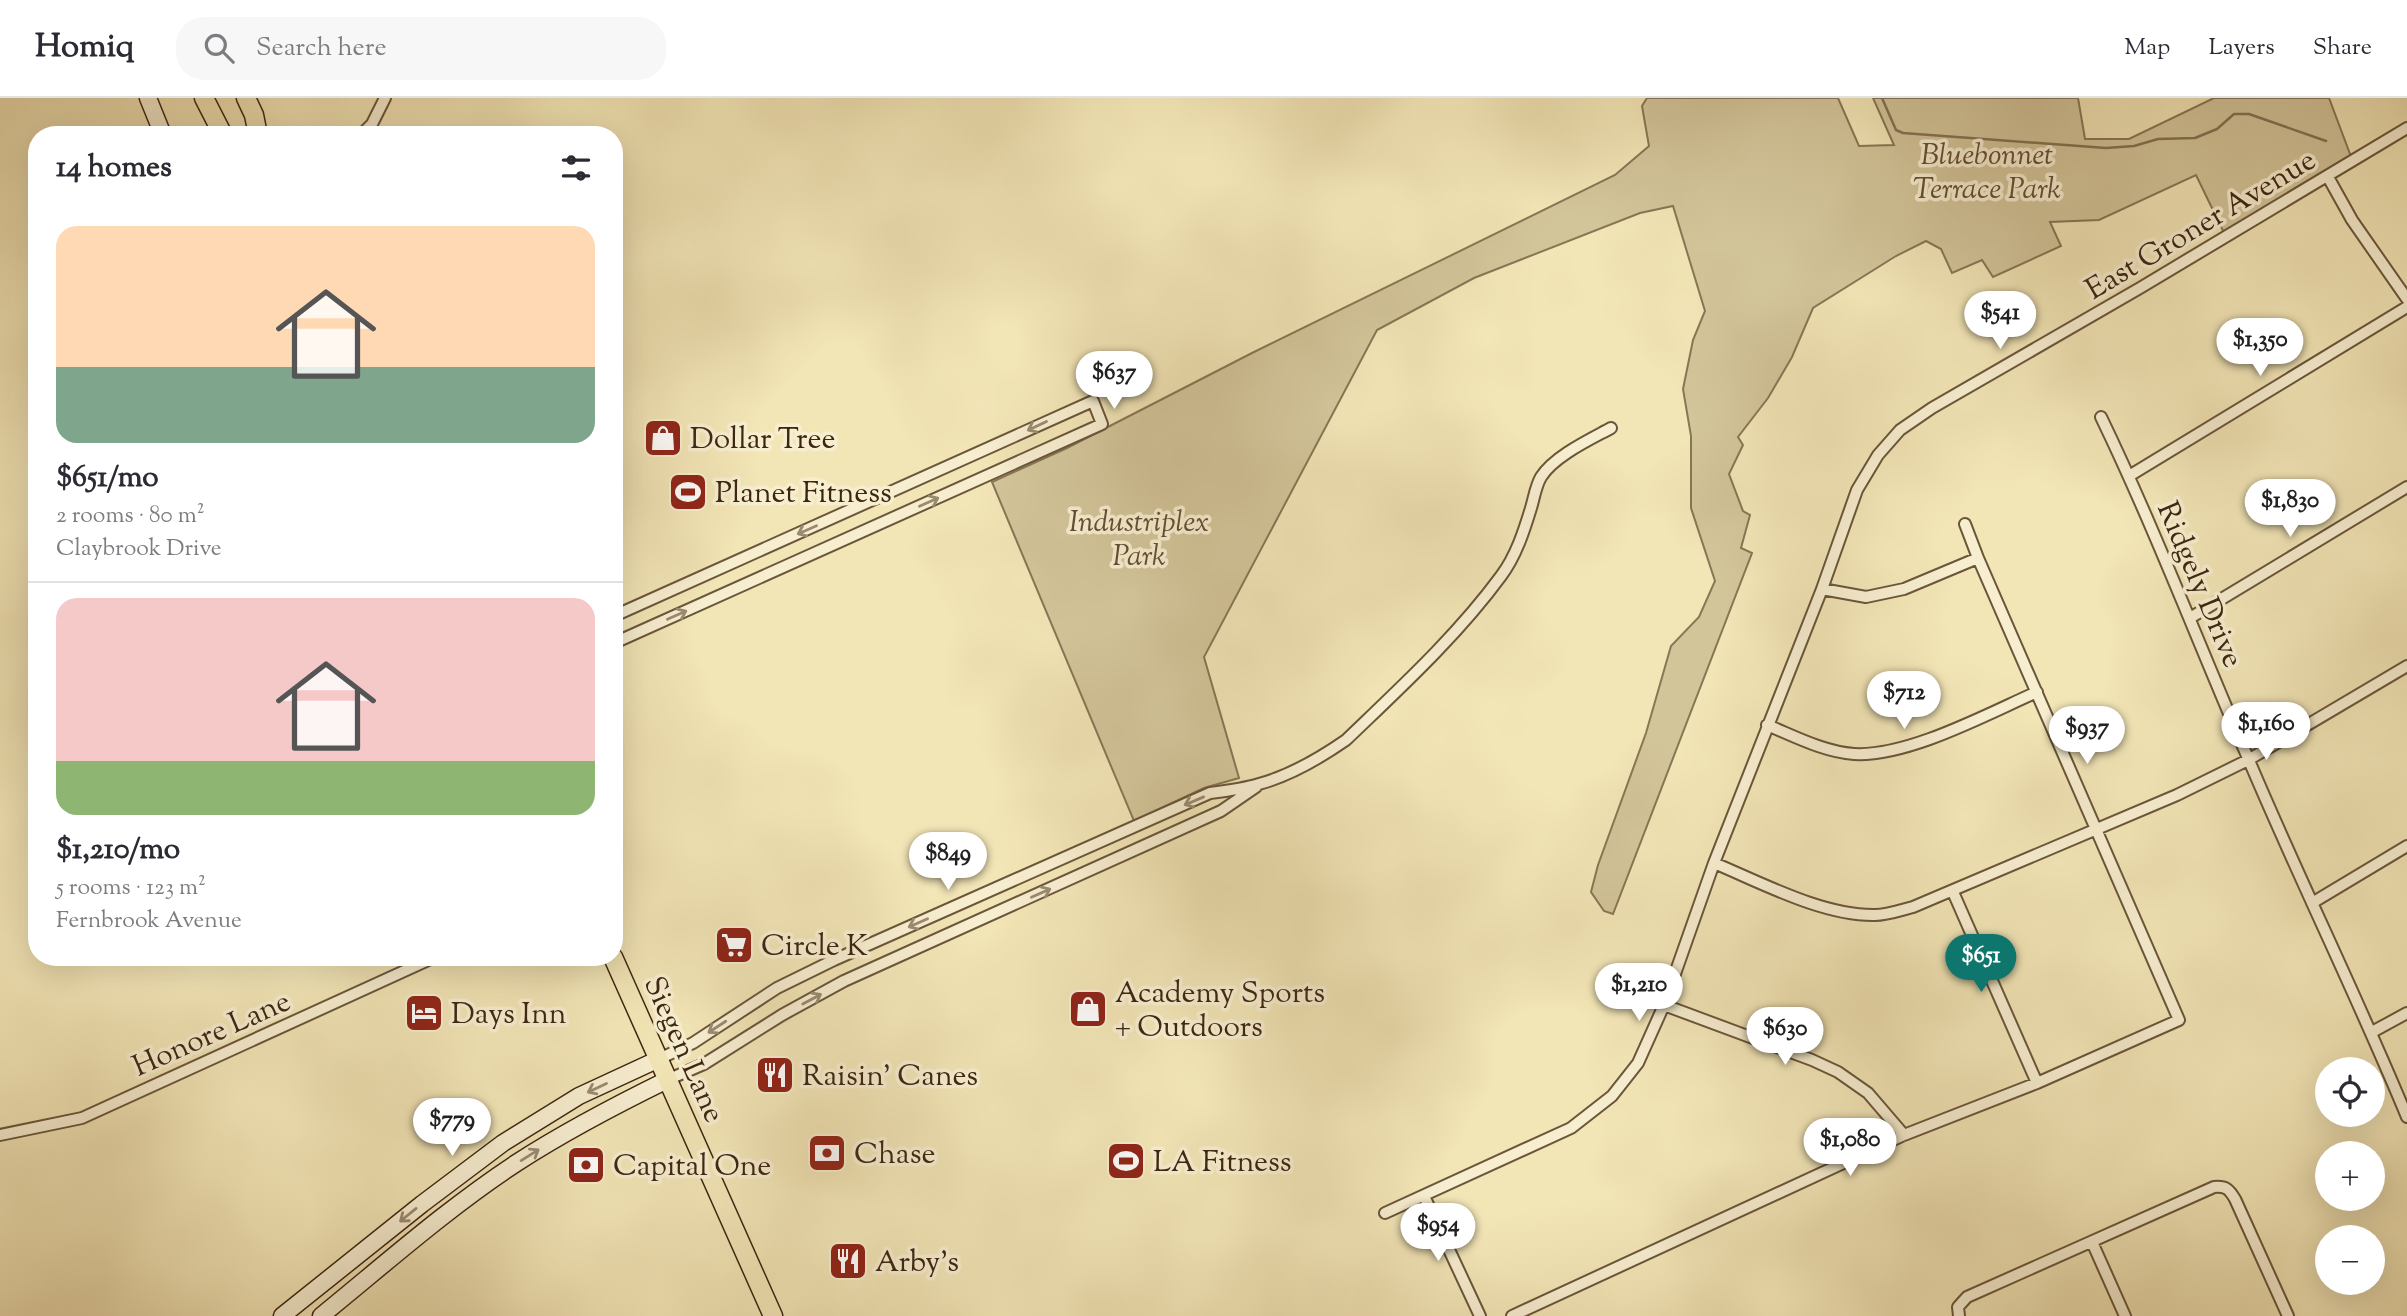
<!DOCTYPE html>
<html lang="en">
<head>
<meta charset="utf-8">
<style>
	body { margin:0; font-family:"Sorts Mill Goudy",serif; background:#f7f7f7; color:#2b2b33; height:100vh; display:flex; flex-direction:column; font-size:26px; white-space:nowrap }
	* { box-sizing:border-box; margin:0 }
	p { font-size:23px; color:#7c7c81 }
	.icon { flex:none; width:38px; height:38px; fill:none; stroke:currentColor; stroke-width:2; stroke-linecap:round; stroke-linejoin:round }
	.map { position:relative; flex:1; overflow:hidden }
	.details { position:absolute; left:28px; top:28px; width:595px; height:840px; display:flex; flex-direction:column; background:#fff; border-radius:28px; box-shadow:0 7px 28px #0002 }
	.details>* { flex:none }
	.buttons { position:absolute; left:2315px; top:959px; display:grid; gap:14px }
	.buttons a { display:grid; place-items:center; width:70px; height:70px; border-radius:50%; background:#fff; box-shadow:0 7px 28px #0002; font-size:35px }
	.price { position:absolute; translate:-50% -60px; padding:0 16px; border-radius:24px; background:#fff; color:#222; font-size:23px; line-height:46px; filter:drop-shadow(0 2px 4px #0008) }
	.price::after { content:''; position:absolute; left:50%; top:42px; width:21px; height:16px; margin-left:-10px; background:inherit; clip-path:polygon(0 0,100% 0,50% 100%) }
	.price.active { background:#0f766e; color:#fff }
	ul { padding:0; list-style:none }
	li { display:grid; align-content:center; gap:14px; height:371px; padding:0 28px }
	li+li { border-top:2px solid #e1e1e2 }
	li span { display:grid; place-items:center; height:217px; border-radius:21px; color:#555 }
	li>.icon { margin-inline-start:auto }
	span .icon { width:126px; height:126px; fill:#fffc; stroke-width:1 }
	li b { font-size:30px }
	h2 { display:flex; justify-content:space-between; align-items:center; height:84px; padding:0 28px; font-size:30px }
	header { display:flex; align-items:center; gap:42px; box-sizing:border-box; height:98px; padding:0 35px; background:#fff; border-bottom:2px solid #e1e1e2 }
	header strong { font-size:33px }
	nav { display:flex; gap:38px; margin-inline-start:auto; font-size:24px }
	.search { width:490px; height:63px; background:#f7f7f7; display:flex; align-items:center; gap:18px; box-sizing:border-box; padding:0 24px; border-radius:28px; color:#7c7c81; font-size:26px }
	.map>svg:first-child { display:block }
	.green { fill:#d3c59a; stroke:#887656; stroke-width:2 }
	.lines { fill:none; stroke-linecap:round; stroke-linejoin:round }
	.stream { stroke:#847252; stroke-width:2.5 }
	.street-casing { stroke:#6a563a; stroke-width:14 }
	.secondary-casing { stroke:#3c2611; stroke-width:19 }
	.primary-casing { stroke:#3c2611; stroke-width:21 }
	.street { stroke:#f7eed0; stroke-width:10 }
	.secondary { stroke:#f7eed0; stroke-width:16 }
	.primary { stroke:#f2e5b6; stroke-width:18 }
	.oneway { stroke:#9a8a70 }
	.labels { text-anchor:middle; stroke-width:7; stroke-linejoin:round; paint-order:stroke }
	.park-label { font-size:30px; font-style:italic; fill:#624e33; stroke:#f7eed0 }
	.street-label { font-size:30px; fill:#3c2611; stroke:#f7eed0 }
	.poi-label { font-size:30px; fill:#3c2611; stroke:#f7eed0; text-anchor:start }
</style>
</head>
<body>
<header>
<strong>Homiq</strong>
<div class="search"><svg class="icon" aria-label="search" viewBox="0 0 24 24"><circle cx="10" cy="10" r="6"/><path d="M15 15l6 6"/></svg>Search here</div>
<nav><a>Map</a><a>Layers</a><a>Share</a></nav>
</header>
<div class="map">
<svg width="2407" height="1218" viewBox="0 0 2407 1218">
	<rect width="100%" height="100%" fill="#f2e5b6"/>
	<filter id="stains"><feTurbulence type="fractalNoise" baseFrequency=".00286" numOctaves="4"/><feColorMatrix values="0 0 0 0 .2 0 0 0 0 .09 0 0 0 0 .02 0 0 0 .5 -.17"/></filter>
	<radialGradient id="worn" r=".72"><stop offset=".6" stop-color="#630" stop-opacity="0"/><stop offset="1" stop-color="#630" stop-opacity=".3"/></radialGradient>
	<path class="green" d="M 1647,0 L 1838,0 L 1859,48 L 1894,47 L 1873,0 L 2078,0 L 2085,41 L 2129,41 L 2214,0 L 2329,0 L 2353,64 L 2226,139 L 2196,77 L 2099,122 L 2050,124 L 2061,148 L 1993,179 L 1982,162 L 1952,175 L 1941,151 L 1926,143 L 1896,158 L 1813,210 L 1792,259 L 1768,300 L 1738,339 L 1743,347 L 1729,376 L 1743,413 L 1750,417 L 1741,450 L 1752,455 L 1613,816 L 1604,813 L 1591,794 L 1598,767 L 1646,635 L 1671,548 L 1699,519 L 1715,483 L 1691,410 L 1691,338 L 1683,291 L 1693,242 L 1705,213 L 1673,108 L 1640,115 L 1474,180 L 1377,232 L 1204,559 L 1239,680 L 1204,690 L 1134,723 L 992,384 L 1067,350 L 1252,255 L 1615,77 L 1649,48 L 1642,8 Z"/>
	<g class="lines">
		<path class="stream" d="M 1882,0 L 1896,32 L 1903,35 L 2106,50 L 2134,48 L 2158,41 L 2195,40 L 2217,31 L 2234,16 L 2249,16 L 2326,43"/>
		<defs>
			<path id="street" d="M 361,37 L 372,26 L 385,0
				M 2328,79 L 2352,122 L 2407,201
				M 2101,319 C 2155,431 2199,547 2248,660 C 2299,781 2357,898 2407,1019
				M 2129,378 L 2407,209
				M 1822,491 L 1866,499 L 1904,491 L 1978,460
				M 614,518 L 1093,303 L 1102,326 L 614,545
				M 2190,520 L 2407,389
				M 1767,627 C 1794,638 1824,654 1854,656 C 1908,659 1987,616 2037,594
				M 1714,765 C 1762,785 1823,818 1875,817 C 1887,817 1901,812 1913,809 L 2177,697 L 2248,662 L 2407,568
				M 1953,794 L 2037,985
				M 2312,805 L 2407,748
				M 1664,907 L 1812,962 L 1838,974 L 1868,995 L 1904,1037
				M 2372,934 L 2407,915
				M 659,961 L 693,945 L 777,890 L 834,862 L 1210,695 C 1226,693 1243,691 1259,686 C 1289,678 1320,660 1346,642 C 1399,591 1457,538 1501,478 C 1516,458 1524,433 1531,410 C 1534,400 1536,387 1541,379 C 1554,358 1591,341 1611,330
				M 667,982 L 704,966 L 782,917 L 844,883 L 1221,713 L 1256,689
				M 0,1037 L 82,1020 L 435,859
				M 1424,1098 L 1480,1218
				M 1385,1115 L 1571,1030 L 1612,998 L 1638,965 L 1664,907 L 1714,765 L 1822,491 L 1857,392 L 1878,357 L 1900,332 L 1932,310 L 2140,190 L 2407,30
				M 2092,1144 L 2125,1218
				M 1512,1218 L 1904,1037 L 2037,985 L 2179,922 L 1978,460 L 1965,426
				M 1959,1218 L 1958,1209 L 1967,1199 L 2214,1089 C 2226,1088 2229,1091 2235,1101 L 2288,1218"/>
			<path id="secondary" d="M 148,0 L 163,37
				M 282,1218 L 422,1106 L 503,1045 L 579,998 L 659,961
				M 321,1218 C 385,1166 449,1109 518,1064 C 566,1033 616,1007 667,982"/>
			<path id="primary" d="M 204,0 L 223,37
				M 246,0 L 254,17 L 258,37
				M 613,859 L 773,1218"/>
		</defs>
		<use href="#street" class="street-casing"/>
		<use href="#secondary" class="secondary-casing"/>
		<use href="#primary" class="primary-casing"/>
		<use href="#street" class="street"/>
		<use href="#secondary" class="secondary"/>
		<use href="#primary" class="primary"/>
	</g>
	<defs><path id="oneway-shaft" d="M-6 0H5M1.5-3L5.5 0L1.5 3" fill="none" stroke-width="1.6" stroke-linecap="round" stroke-linejoin="round" transform="scale(1.75)"/></defs>
	<g class="oneway">
		<use href="#oneway-shaft" transform="translate(1037 328) rotate(155)"/>
		<use href="#oneway-shaft" transform="translate(929 404) rotate(-24)"/>
		<use href="#oneway-shaft" transform="translate(807 432) rotate(156)"/>
		<use href="#oneway-shaft" transform="translate(677 517) rotate(-24)"/>
		<use href="#oneway-shaft" transform="translate(1194 703) rotate(157)"/>
		<use href="#oneway-shaft" transform="translate(1041 795) rotate(-24)"/>
		<use href="#oneway-shaft" transform="translate(918 825) rotate(156)"/>
		<use href="#oneway-shaft" transform="translate(812 901) rotate(-28)"/>
		<use href="#oneway-shaft" transform="translate(717 929) rotate(147)"/>
		<use href="#oneway-shaft" transform="translate(597 990) rotate(155)"/>
		<use href="#oneway-shaft" transform="translate(530 1057) rotate(-32)"/>
		<use href="#oneway-shaft" transform="translate(408 1117) rotate(141)"/>
	</g>
	<defs>
		<symbol id="shop-square" viewBox="-11 -11 22 22"><rect x="-9" y="-9" width="18" height="18" rx="4" fill="#8f2418" stroke="#f7eed0"/><path d="M-5-2.5h2.3a2.7 3.5 0 0 1 5.4 0H5L5.5 6h-11ZM-1.5-2.5h3a1.5 2.3 0 0 0-3 0Z" fill="#fff"/></symbol>
		<symbol id="stadium-square" viewBox="-11 -11 22 22"><rect x="-9" y="-9" width="18" height="18" rx="4" fill="#8f2418" stroke="#f7eed0"/><path d="M0-5a6.5 5 0 1 0 0 10a6.5 5 0 1 0 0-10ZM-3.5-1.8h7v3.6h-7Z" fill="#fff"/></symbol>
		<symbol id="supermarket-square" viewBox="-11 -11 22 22"><rect x="-9" y="-9" width="18" height="18" rx="4" fill="#8f2418" stroke="#f7eed0"/><path d="M-6-5.5h2.5l.6 2H6L4.5 2H-2.5L-4.4-4H-6ZM-1.5 3.2a1.3 1.3 0 1 0 .1 0ZM3 3.2a1.3 1.3 0 1 0 .1 0Z" fill="#fff"/></symbol>
		<symbol id="hotel-square" viewBox="-11 -11 22 22"><rect x="-9" y="-9" width="18" height="18" rx="4" fill="#8f2418" stroke="#f7eed0"/><path d="M-6-4.5h1.5V1H6V5H4.5V3h-9V5H-6ZM-4 0a1.8 1.8 0 1 1 3.6 0ZM.5 0V-2.5h3Q6-2.5 6 0Z" fill="#fff"/></symbol>
		<symbol id="restaurant-square" viewBox="-11 -11 22 22"><rect x="-9" y="-9" width="18" height="18" rx="4" fill="#8f2418" stroke="#f7eed0"/><path d="M-5-6h1v4h1v-4h1v4h1v-4h1v5L-1.5 .5V6h-2V.5L-5-1ZM5-6V6H3V1.5H1.5Q1.5-4 5-6Z" fill="#fff"/></symbol>
		<symbol id="bank-square" viewBox="-11 -11 22 22"><rect x="-9" y="-9" width="18" height="18" rx="4" fill="#8f2418" stroke="#f7eed0"/><path d="M-6-4H6V4H-6ZM0-2.3a2.3 2.3 0 1 0 0 4.6a2.3 2.3 0 1 0 0-4.6Z" fill="#fff"/></symbol>
	</defs>
	<g fill-rule="evenodd">
		<use href="#shop-square" x="641" y="318" width="44" height="44"/>
		<use href="#stadium-square" x="666" y="372" width="44" height="44"/>
		<use href="#supermarket-square" x="712" y="825" width="44" height="44"/>
		<use href="#shop-square" x="1066" y="889" width="44" height="44"/>
		<use href="#hotel-square" x="402" y="893" width="44" height="44"/>
		<use href="#restaurant-square" x="753" y="955" width="44" height="44"/>
		<use href="#bank-square" x="805" y="1033" width="44" height="44"/>
		<use href="#stadium-square" x="1104" y="1041" width="44" height="44"/>
		<use href="#bank-square" x="564" y="1045" width="44" height="44"/>
		<use href="#restaurant-square" x="826" y="1141" width="44" height="44"/>
	</g>
	<g class="labels">
		<g class="park-label">
			<text x="1987" y="66">Bluebonnet<tspan x="1987" dy="34">Terrace Park</tspan></text>
			<text x="1139" y="433">Industriplex<tspan x="1139" dy="34">Park</tspan></text>
		</g>
		<g class="street-label">
			<text transform="translate(2200 126) rotate(-31)" y="10">East Groner Avenue</text>
			<text transform="translate(2201 486) rotate(67)" y="10">Ridgely Drive</text>
			<text transform="translate(211 935) rotate(-24)" y="10">Honore Lane</text>
			<text transform="translate(685 951) rotate(66)" y="10">Siegen Lane</text>
		</g>
		<g class="poi-label">
			<text x="690" y="350">Dollar Tree</text>
			<text x="715" y="404">Planet Fitness</text>
			<text x="761" y="857">Circle K</text>
			<text x="1115" y="904">Academy Sports<tspan x="1115" dy="34">+ Outdoors</tspan></text>
			<text x="451" y="925">Days Inn</text>
			<text x="802" y="987">Raisin' Canes</text>
			<text x="854" y="1065">Chase</text>
			<text x="1153" y="1073">LA Fitness</text>
			<text x="613" y="1077">Capital One</text>
			<text x="875" y="1173">Arby's</text>
		</g>
	</g>
	<rect width="100%" height="100%" filter="url(#stains)"/>
	<rect width="100%" height="100%" fill="url(#worn)"/>
</svg>
<div class="buttons">
<a><svg class="icon" aria-label="locate" viewBox="0 0 24 24"><circle cx="12" cy="12" r="6"/><path d="M12 2v4M12 18v4M2 12h4M18 12h4"/></svg></a>
<a>+</a>
<a>−</a>
</div>
<b class="price" style="left:2000px;top:253px">$541</b>
<b class="price" style="left:2260px;top:280px">$1,350</b>
<b class="price" style="left:1114px;top:313px">$637</b>
<b class="price" style="left:2290px;top:441px">$1,830</b>
<b class="price" style="left:1904px;top:633px">$712</b>
<b class="price" style="left:2266px;top:664px">$1,160</b>
<b class="price" style="left:2087px;top:668px">$937</b>
<b class="price" style="left:948px;top:794px">$849</b>
<b class="price active" style="left:1981px;top:896px">$651</b>
<b class="price" style="left:1639px;top:925px">$1,210</b>
<b class="price" style="left:1785px;top:969px">$630</b>
<b class="price" style="left:452px;top:1060px">$779</b>
<b class="price" style="left:1850px;top:1080px">$1,080</b>
<b class="price" style="left:1438px;top:1165px">$954</b>
<section class="details">
<h2>14 homes<svg class="icon" aria-label="filters" viewBox="0 0 24 24"><path d="M4 7h16M4 17h16"/><circle cx="9" cy="7" r="2"/><circle cx="15" cy="17" r="2"/></svg></h2>
<ul>
<li><span style="background:linear-gradient(#ffd9b3 65%,#7fa58c 0)"><svg class="icon" aria-label="home" viewBox="0 0 24 24"><path d="M3 11l9-7 9 7M6 9v11h12V9"/></svg></span><div><b>$651/mo</b><p>2 rooms · 80 m²</p><p>Claybrook Drive</p></div></li>
<li><span style="background:linear-gradient(#f6c9c9 75%,#8fb573 0)"><svg class="icon" aria-label="home" viewBox="0 0 24 24"><path d="M3 11l9-7 9 7M6 9v11h12V9"/></svg></span><div><b>$1,210/mo</b><p>5 rooms · 123 m²</p><p>Fernbrook Avenue</p></div></li>
</ul>
</section>
</div>
</body>
</html>
